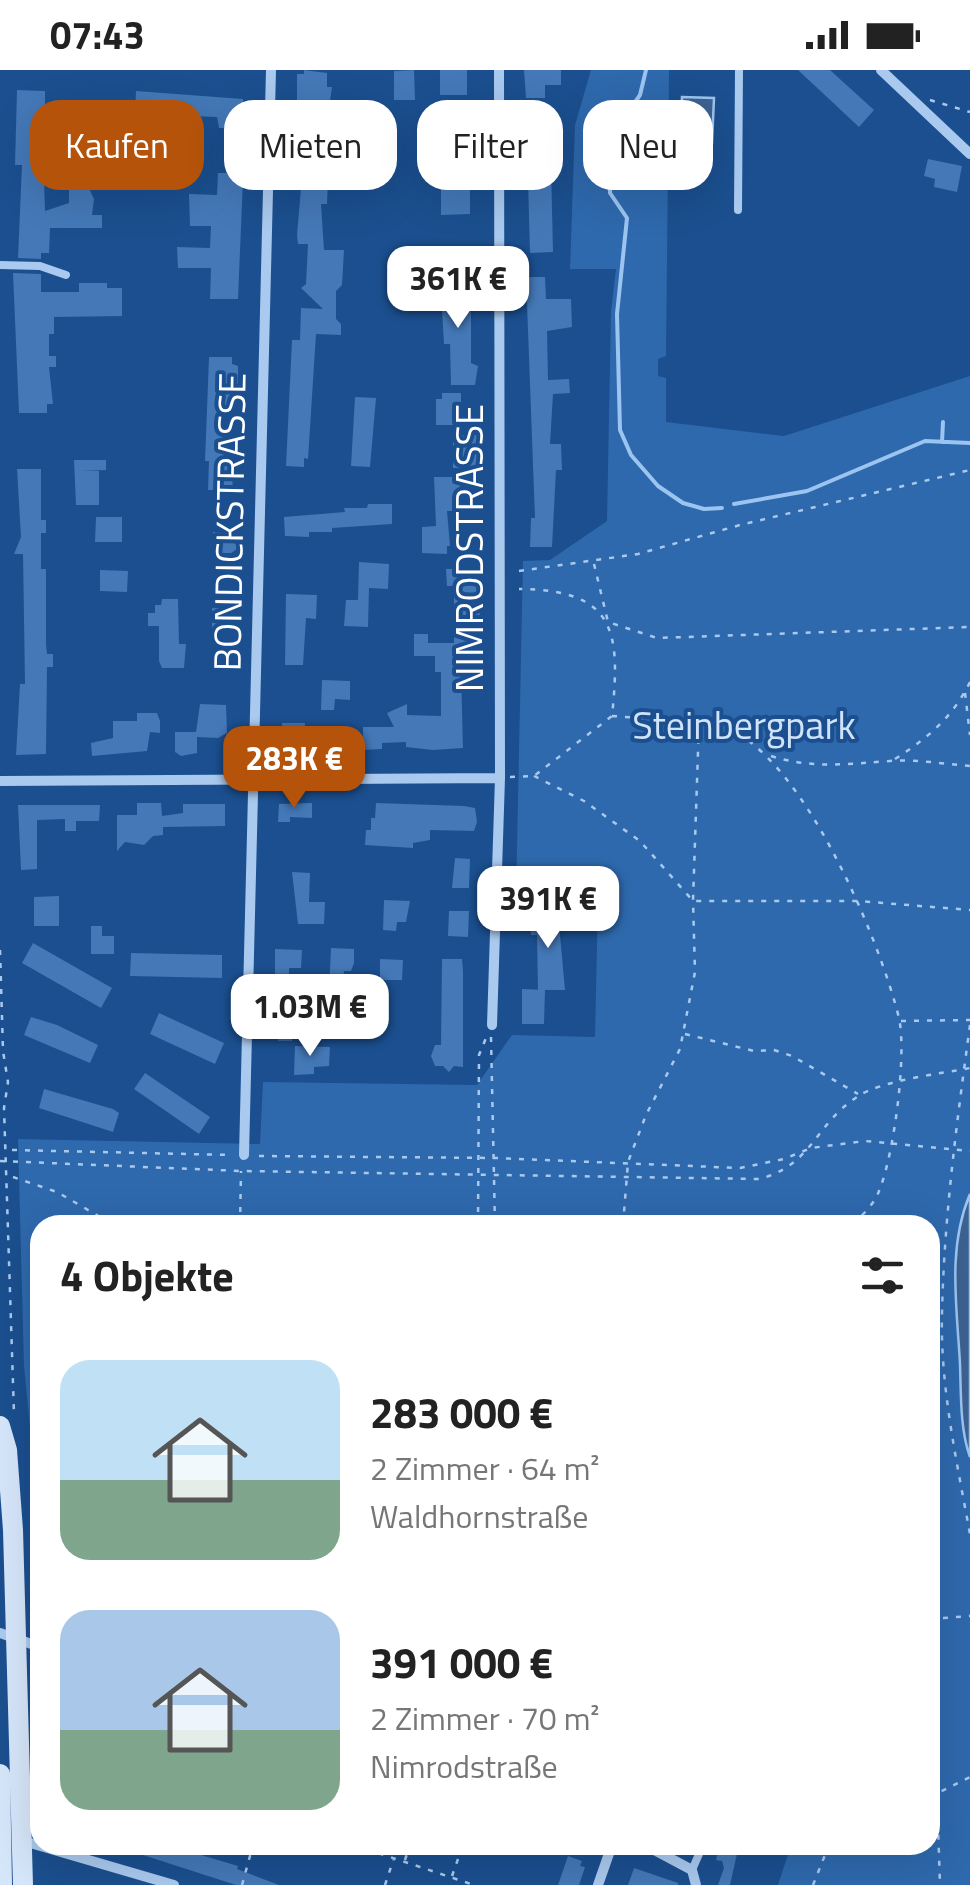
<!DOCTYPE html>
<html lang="de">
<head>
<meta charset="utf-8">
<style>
	body { margin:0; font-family:"Titillium Web",sans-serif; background:#f2f2f2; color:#222; height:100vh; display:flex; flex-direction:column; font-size:38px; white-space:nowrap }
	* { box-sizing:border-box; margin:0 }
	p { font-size:32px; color:#767676 }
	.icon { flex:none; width:55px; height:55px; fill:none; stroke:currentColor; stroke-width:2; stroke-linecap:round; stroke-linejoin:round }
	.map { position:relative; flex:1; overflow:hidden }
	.side { position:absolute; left:30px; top:1145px; width:910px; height:640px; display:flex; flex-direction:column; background:#fff; border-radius:30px; box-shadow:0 10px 40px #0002 }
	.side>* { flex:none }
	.hud { position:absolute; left:30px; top:30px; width:910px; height:90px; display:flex; gap:20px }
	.price { position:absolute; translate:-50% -85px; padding:0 22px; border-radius:20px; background:#fff; color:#222; font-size:32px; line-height:65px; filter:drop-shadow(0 2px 5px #0008) }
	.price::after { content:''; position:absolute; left:50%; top:60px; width:30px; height:22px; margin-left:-15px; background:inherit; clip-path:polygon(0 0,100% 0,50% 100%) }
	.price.current { background:#b45309; color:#fff }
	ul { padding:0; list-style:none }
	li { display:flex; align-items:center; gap:30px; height:250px; padding:0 30px }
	li span { display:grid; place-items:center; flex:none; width:280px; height:200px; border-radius:30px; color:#555 }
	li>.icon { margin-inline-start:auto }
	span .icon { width:120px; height:120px; fill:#fffc; stroke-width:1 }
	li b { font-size:42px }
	h2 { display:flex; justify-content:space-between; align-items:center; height:120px; padding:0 30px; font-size:42px }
	.tag { padding:0 35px; border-radius:30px; background:#fff; box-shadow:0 10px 40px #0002; font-size:35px; line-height:90px }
	.tag.current { background:#b45309; color:#fff }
	.status { display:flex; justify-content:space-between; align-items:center; height:70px; padding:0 50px; background:#fff; direction:ltr }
	.status svg { height:28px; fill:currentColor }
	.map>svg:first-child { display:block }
	.green { fill:#2e69ad }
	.water { fill:#3c6290; stroke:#9cc4f0; stroke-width:2.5 }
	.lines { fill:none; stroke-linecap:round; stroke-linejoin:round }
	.stream { stroke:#9cc4f0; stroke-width:4 }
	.building { fill:#4478b7 }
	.path { stroke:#a9c9ee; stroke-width:2.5; stroke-dasharray:5 8; stroke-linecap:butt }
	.lane { stroke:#a9c9ee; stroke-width:8 }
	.street { stroke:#a9c9ee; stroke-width:10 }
	.secondary { stroke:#d6e6fa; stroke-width:20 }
	.labels { text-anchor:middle; stroke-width:8; stroke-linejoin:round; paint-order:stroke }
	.street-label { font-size:38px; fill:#fff; stroke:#1b4f8f }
	.park-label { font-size:38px; fill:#cfe3fa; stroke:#1b4f8f }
</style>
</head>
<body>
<div class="status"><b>07:43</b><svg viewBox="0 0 49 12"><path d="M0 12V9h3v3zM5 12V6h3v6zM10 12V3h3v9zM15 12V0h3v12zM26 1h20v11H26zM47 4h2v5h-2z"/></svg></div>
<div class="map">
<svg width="970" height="1815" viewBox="0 0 970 1815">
	<rect width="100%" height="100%" fill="#1b4f8f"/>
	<path class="green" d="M 591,0 L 669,0 L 666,286 L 658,289 L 658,306 L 666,308 L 666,352 L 784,366 L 970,306 L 970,1815 L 778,1815 L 791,1775 L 930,1775 L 930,1155 L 40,1155 L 40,1460 L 24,1296 L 18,1069 L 260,1074 L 263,1012 L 477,1015 L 512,965 L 595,967 L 598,829 L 516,826 L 523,491 L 550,490 L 607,451 L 611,241 L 616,199 L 570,199 L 575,55 Z"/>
	<path class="water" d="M 682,27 L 714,28 L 712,73 L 680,71 Z
		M 970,1124 L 970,1387 C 960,1360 961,1323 960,1294 C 957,1237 947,1178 970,1124 Z"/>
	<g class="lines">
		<path class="stream" d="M 646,0 L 640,25 L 609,70 L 610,123 L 627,148 L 617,244 L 620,360 L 631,385 L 658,416 L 683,433 L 704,439 L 722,438
			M 942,372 L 943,352
			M 734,434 L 807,421 L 925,371 L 970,373
			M 930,1263 L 937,1262"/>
	</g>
	<path class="building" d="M 304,0 L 327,3 L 327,17 L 332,17 L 327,52 L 350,51 L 350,66 L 321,67 L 323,78 L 319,87 L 320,107 L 328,108 L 327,134 L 321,134 L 324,180 L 344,180 L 342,215 L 336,221 L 336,249 L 341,254 L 341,265 L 316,264 L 308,389 L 304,388 L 304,397 L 286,396 L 292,270 L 300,270 L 301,238 L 323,239 L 301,218 L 306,214 L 308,174 L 298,174 L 297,165 L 303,95 L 298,95 L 297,88 L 297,4 L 304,4 Z
		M 414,0 L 415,30 L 394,30 L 394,1 Z
		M 440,0 L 467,0 L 467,25 L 440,25 Z
		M 524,0 L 561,0 L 561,15 L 545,15 L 545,28 L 526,28 Z
		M 798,0 L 830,0 L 874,40 L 859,57 Z
		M 17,20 L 45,21 L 45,65 L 51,65 L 50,79 L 43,79 L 45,141 L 69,133 L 69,116 L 86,112 L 94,129 L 92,145 L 102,145 L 102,158 L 50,158 L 49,183 L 41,183 L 41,189 L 18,188 L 22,95 L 15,95 Z
		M 136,21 L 243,29 L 243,58 L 219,58 L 217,47 L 189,46 L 189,59 L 160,58 L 160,72 L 134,72 Z
		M 526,36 L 545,40 L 546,54 L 550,54 L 553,182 L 530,183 Z
		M 68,49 L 103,49 L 102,65 L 126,65 L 125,79 L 59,79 L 55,65 L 68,65 Z
		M 426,69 L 447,69 L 447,99 L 426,100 Z
		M 928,89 L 962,96 L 957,122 L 934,117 L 935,109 L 924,106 Z
		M 218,103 L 237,103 L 243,109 L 238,229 L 210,229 L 211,198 L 178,198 L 177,177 L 210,178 L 211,156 L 190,156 L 189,124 L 217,125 Z
		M 441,117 L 470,117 L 470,144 L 441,145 Z
		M 13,203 L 41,204 L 41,222 L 79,222 L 79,213 L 107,213 L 107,218 L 122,218 L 122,246 L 54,247 L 54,264 L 49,264 L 49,286 L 56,286 L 56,297 L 49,297 L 53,334 L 47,334 L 47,343 L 19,343 Z
		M 461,204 L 461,232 L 471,232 L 471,293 L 478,296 L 475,315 L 451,315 L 450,274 L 444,274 L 440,205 Z
		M 526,207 L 545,207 L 546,229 L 571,229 L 572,257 L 547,261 L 548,310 L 569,309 L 570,323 L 553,324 L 550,374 L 561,374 L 562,400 L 556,400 L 552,477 L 530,477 L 531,448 L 535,448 Z
		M 209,287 L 232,287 L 232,294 L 238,296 L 238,331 L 231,332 L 230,339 L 217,339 L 219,363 L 229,363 L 233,420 L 208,420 L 209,391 L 205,391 Z
		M 442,323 L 461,323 L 461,355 L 436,355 L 436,329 L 442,329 Z
		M 355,327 L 376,328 L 370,397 L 351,396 Z
		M 453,365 L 479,365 L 480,398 L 453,398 Z
		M 74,390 L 106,390 L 106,400 L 81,401 L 99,401 L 99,435 L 76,435 Z
		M 17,399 L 41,399 L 41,450 L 46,450 L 46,463 L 41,463 L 41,499 L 46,499 L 46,574 L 47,584 L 53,584 L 53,597 L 47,597 L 46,684 L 16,685 L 20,614 L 25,614 L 23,484 L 14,484 L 21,467 Z
		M 434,407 L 461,407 L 457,441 L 447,441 L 450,476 L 447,476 L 447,484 L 422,483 L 422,457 L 436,456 Z
		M 368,434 L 392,434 L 392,454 L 332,458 L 332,462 L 309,462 L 309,467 L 285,466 L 284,447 L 345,442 L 344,438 L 367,438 Z
		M 96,447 L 122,447 L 122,472 L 95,472 Z
		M 213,462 L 234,462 L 234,473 L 240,477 L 231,483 L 213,483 Z
		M 359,492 L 389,494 L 388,519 L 369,518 L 368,557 L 344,556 L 346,530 L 358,530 Z
		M 446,499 L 477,499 L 479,507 L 480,557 L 471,557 L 470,602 L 461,602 L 463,678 L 433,680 L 406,677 L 406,672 L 382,673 L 382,679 L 363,680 L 363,657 L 394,657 L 387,643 L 407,634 L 407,645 L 441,646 L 441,602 L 435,602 L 435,586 L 414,586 L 414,564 L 428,564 L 428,573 L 454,573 L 454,516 L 447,516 Z
		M 100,500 L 128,501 L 127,522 L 100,521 Z
		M 286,524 L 317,525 L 316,549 L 306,548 L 303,595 L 285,595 Z
		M 162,529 L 178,529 L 179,574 L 186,574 L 184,598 L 162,598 L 159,591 L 159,556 L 148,556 L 148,543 L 155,543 L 155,535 L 161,535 Z
		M 212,538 L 233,539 L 232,560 L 212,560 Z
		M 322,610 L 350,611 L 350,630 L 335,629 L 334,640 L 321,640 Z
		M 200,634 L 226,635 L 227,663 L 218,668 L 197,667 L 197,683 L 181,686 L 175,682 L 175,662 L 196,662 Z
		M 137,643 L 157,643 L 160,651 L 160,663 L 150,662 L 147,681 L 92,686 L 91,673 L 113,668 L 113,651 L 137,651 Z
		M 282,653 L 305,653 L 304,678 L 282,677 Z
		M 137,733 L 161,733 L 162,746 L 183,743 L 183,734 L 225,734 L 225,756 L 163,757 L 163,765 L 153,766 L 144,775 L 125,772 L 117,781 L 117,745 L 137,745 Z
		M 312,733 L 312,748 L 290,747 L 290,752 L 278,752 L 279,734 Z
		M 376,733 L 464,736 L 475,738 L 477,752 L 474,761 L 430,760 L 430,770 L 413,773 L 413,778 L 365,775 L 366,760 L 371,760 L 371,748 L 375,748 Z
		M 18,735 L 100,735 L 99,751 L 76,751 L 76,761 L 65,761 L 65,749 L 37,750 L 37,799 L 21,800 Z
		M 455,788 L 470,789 L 469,818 L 452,818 Z
		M 292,802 L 310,803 L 309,832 L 325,832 L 324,854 L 298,854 Z
		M 59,826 L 59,856 L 34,856 L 34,827 Z
		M 384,830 L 410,831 L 406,852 L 397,852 L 396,861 L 383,860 Z
		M 449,841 L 469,841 L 468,867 L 448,866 Z
		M 530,843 L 558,843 L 565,920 L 538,920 L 537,865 L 531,865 Z
		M 91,856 L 102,856 L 102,866 L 114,866 L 114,884 L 91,884 Z
		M 33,873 L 112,918 L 101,938 L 22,893 Z
		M 331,878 L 354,879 L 354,893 L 351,901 L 344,901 L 342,921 L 329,920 Z
		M 275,879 L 302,880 L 301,898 L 289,898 L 289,914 L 275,913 Z
		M 131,883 L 222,885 L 222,908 L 130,906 Z
		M 380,889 L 403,890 L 402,910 L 380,910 Z
		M 442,889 L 462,889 L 463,901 L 463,997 L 454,996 L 449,1002 L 443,996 L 435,996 L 431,986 L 435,975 L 441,975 Z
		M 522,919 L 545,920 L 544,954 L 522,954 Z
		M 279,927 L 302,928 L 301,954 L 292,953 L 292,971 L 278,971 Z
		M 343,927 L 365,927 L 364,951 L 342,950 Z
		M 159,943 L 224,973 L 215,994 L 150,964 Z
		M 31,947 L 57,955 L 98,975 L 90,993 L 24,965 Z
		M 295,976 L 330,977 L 329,996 L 314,997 L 314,1004 L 294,1005 Z
		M 145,1003 L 210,1047 L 199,1064 L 134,1019 Z
		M 44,1019 L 113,1039 L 119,1043 L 113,1062 L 39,1038 Z
		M 112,1775 L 168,1775 L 238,1796 L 237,1799 L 279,1815 L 236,1815 Z
		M 720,1775 L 739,1775 L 730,1815 L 718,1815 L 724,1798 L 722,1791 L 716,1790 Z
		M 568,1786 L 582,1791 L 580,1796 L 585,1797 L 579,1815 L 558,1815 Z
		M 634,1798 L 678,1813 L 678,1815 L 628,1815 Z"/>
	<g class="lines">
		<path class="path" d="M 930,30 L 970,42
			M 594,494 L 608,552 L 657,568 L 970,557
			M 519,501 L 638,484 L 740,455 L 970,400
			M 965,623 L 970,665
			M 612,646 L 699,652 L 693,831 L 695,902 L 680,979 L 646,1045 L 628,1092 L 623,1155
			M 701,652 C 792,653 880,870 899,948 C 907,985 894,1085 879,1121 C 875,1133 861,1148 850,1155
			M 771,686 C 813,699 847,694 890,691 C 916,689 944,694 970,696
			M 895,689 C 929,667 952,648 970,612
			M 534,706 L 584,731 L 640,771 L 693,831 L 858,831 L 970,840
			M 510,707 L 534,706 L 612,646 C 621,560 615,520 519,519
			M 0,880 L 3,981 L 8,1012 L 4,1038 L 14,1344
			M 901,951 L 970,950
			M 970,955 C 957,1051 944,1147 942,1244 C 940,1316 957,1393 970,1464
			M 685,964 L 754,981 L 774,980 L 792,986 L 858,1024
			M 491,967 L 495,1155
			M 12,1080 L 231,1085
			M 259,1086 L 495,1088 L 740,1098 L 784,1089 L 811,1078 L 865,1071 L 970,1081
			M 0,1091 L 241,1101 L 759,1109 C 812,1096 815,1054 857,1027 C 882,1010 939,1004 970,998
			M 13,1107 L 57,1122 L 114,1155
			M 240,1155 L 241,1101
			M 478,1155 L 479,985 L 486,968
			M 930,1247 L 940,1247
			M 930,1269 L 942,1266
			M 930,1549 L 970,1546
			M 930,1715 L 937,1725 L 940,1815
			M 930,1727 L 970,1707
			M 354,1775 L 474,1815
			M 405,1790 L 410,1775
			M 452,1806 L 463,1775
			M 242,1815 L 253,1775
			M 385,1815 L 394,1788
			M 813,1815 L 829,1775"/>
		<path class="lane" d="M 738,140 L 739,0
			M 0,195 L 40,196 L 66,205
			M 692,1800 L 703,1775"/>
		<path class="street" d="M 881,0 L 970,84
			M 0,711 L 500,708
			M 492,955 L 500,708 L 499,0
			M 244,1085 L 271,0
			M 0,1563 L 40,1577
			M 20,1770 L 174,1815
			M 645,1775 L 692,1800 L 696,1815
			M 598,1815 L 612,1775"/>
		<path class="secondary" d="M 0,1356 L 7,1380 L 13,1460 L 23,1815
			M 0,1704 L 2,1815"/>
	</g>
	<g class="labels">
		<g class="street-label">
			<text transform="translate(230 452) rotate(-89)" y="13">BONDICKSTRASSE</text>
			<text transform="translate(470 478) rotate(-90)" y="13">NIMRODSTRASSE</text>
		</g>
		<g class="park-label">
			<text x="744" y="669">Steinbergpark</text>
		</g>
	</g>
</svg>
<b class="price" style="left:458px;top:261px">361K €</b>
<b class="price current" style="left:294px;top:741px">283K €</b>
<b class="price" style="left:548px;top:881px">391K €</b>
<b class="price" style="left:310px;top:989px">1.03M €</b>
<div class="hud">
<a class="tag current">Kaufen</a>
<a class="tag">Mieten</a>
<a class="tag">Filter</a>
<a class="tag">Neu</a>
</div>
<section class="side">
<h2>4 Objekte<svg class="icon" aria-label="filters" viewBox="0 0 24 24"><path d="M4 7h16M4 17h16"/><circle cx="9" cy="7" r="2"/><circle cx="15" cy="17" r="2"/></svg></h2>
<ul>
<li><span style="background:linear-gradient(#bfe0f5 60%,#7fa58c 0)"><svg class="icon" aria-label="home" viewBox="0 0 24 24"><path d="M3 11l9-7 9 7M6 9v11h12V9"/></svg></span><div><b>283 000 €</b><p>2 Zimmer · 64 m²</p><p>Waldhornstraße</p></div></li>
<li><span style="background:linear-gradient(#a9c7e8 60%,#7fa58c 0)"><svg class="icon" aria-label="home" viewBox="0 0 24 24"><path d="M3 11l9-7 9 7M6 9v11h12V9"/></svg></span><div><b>391 000 €</b><p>2 Zimmer · 70 m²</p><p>Nimrodstraße</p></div></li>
</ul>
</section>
</div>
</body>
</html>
